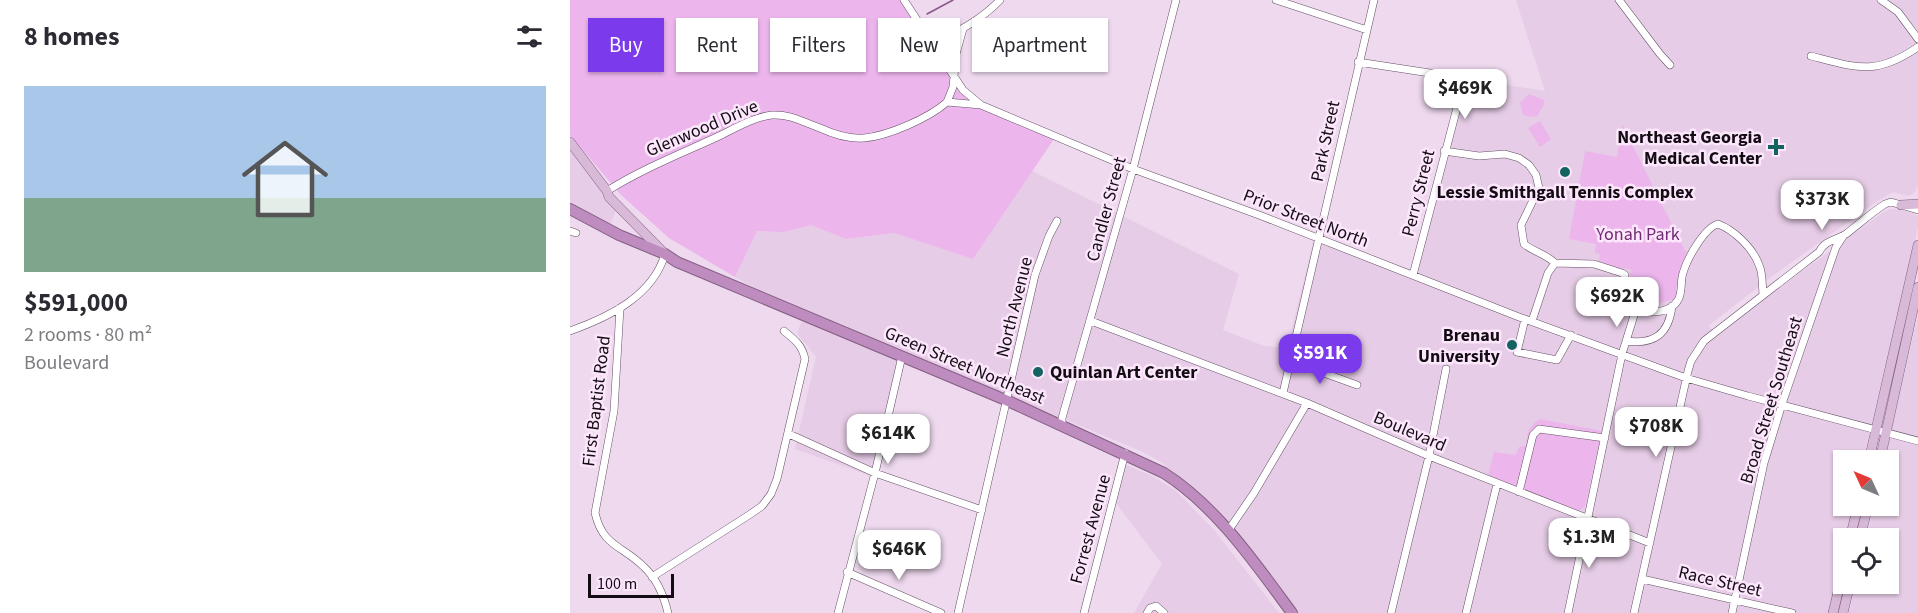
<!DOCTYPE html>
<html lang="en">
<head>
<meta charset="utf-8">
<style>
	body { margin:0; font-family:"Source Sans 3",sans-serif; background:#f7f7f7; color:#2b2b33; height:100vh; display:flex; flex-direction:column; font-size:22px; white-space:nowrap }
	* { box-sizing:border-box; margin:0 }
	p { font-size:20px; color:#7c7c81 }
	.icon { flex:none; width:33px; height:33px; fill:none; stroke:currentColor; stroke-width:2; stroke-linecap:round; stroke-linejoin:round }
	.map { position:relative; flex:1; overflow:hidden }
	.side { display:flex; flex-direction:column; background:#fff; width:570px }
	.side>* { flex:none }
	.top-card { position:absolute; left:18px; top:18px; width:570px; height:54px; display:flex; gap:12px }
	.needle { width:39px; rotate:314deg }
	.tools { position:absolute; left:1263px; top:450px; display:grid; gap:12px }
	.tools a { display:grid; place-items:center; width:66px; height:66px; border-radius:0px; background:#fff; box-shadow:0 2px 4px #0004; font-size:30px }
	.scale { position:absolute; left:18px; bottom:15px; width:86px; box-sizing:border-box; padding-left:6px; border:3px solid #130c13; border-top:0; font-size:16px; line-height:21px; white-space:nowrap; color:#130c13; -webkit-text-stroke:4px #fce6fb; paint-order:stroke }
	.price { position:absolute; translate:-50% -51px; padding:0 14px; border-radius:12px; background:#fff; color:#222; font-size:20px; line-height:39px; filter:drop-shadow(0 2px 3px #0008) }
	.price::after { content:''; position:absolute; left:50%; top:36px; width:18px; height:14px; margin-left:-9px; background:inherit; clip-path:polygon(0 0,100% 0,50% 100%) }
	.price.selected { background:#7c3aed; color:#fff }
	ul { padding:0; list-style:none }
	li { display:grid; align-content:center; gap:12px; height:318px; padding:0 24px }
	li+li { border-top:2px solid #e1e1e2 }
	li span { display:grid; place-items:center; height:186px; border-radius:0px; color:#555 }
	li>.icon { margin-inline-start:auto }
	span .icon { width:108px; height:108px; fill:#fffc; stroke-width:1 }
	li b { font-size:26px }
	h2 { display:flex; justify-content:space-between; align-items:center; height:72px; padding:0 24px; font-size:26px }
	.chip { padding:0 21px; border-radius:0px; background:#fff; box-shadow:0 2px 4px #0004; font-size:21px; line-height:54px }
	.chip.selected { background:#7c3aed; color:#fff }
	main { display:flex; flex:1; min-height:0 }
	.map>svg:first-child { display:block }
	.built { fill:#e6cce6 }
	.green { fill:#ecb5ec }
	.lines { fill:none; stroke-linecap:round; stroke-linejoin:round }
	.stream { stroke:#835884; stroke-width:1.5 }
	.minor-casing { stroke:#635163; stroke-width:8 }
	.major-casing { stroke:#825f82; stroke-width:10 }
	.highway-casing { stroke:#825f82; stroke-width:12 }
	.minor { stroke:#fff; stroke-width:7 }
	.major { stroke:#d8bad8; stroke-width:9 }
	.highway { stroke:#be8cbe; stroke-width:10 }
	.poi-dot { fill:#136361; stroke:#fce6fb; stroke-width:2 }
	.labels { text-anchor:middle; stroke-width:5; stroke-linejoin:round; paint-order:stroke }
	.street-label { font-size:18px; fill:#130c13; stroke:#fce6fb }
	.poi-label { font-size:18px; font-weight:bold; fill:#130c13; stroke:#fce6fb; text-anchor:end }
	.park-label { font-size:18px; fill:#712a74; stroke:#fce6fb }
</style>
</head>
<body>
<main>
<section class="side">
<h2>8 homes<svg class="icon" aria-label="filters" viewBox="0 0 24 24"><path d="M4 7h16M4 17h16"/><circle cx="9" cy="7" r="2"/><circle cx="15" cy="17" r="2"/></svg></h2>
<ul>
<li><span style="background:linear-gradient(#a9c7e8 60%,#7fa58c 0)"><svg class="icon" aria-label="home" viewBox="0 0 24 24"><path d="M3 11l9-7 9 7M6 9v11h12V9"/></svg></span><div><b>$591,000</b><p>2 rooms · 80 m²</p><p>Boulevard</p></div></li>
</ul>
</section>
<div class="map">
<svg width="1348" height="613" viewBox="0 0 1348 613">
	<rect width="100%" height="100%" fill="#eed9ee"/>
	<path class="built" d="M 946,0 L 1348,0 L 1348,184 L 1345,192 L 1339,196 L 1323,192 L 1309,200 L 1201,277 L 1138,326 L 1148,333 L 1312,213 L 1320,209 L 1333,210 L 1348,216 L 1348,227 L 1293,460 L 1274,460 L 1274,506 L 1283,506 L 1276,538 L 1274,538 L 1273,547 L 1259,613 L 728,613 L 679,548 L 643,506 L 591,462 L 571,451 L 330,351 L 301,476 L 225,449 L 246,357 L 227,333 L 234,315 L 165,277 L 187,231 L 214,232 L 241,225 L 276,239 L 324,233 L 403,259 L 462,171 L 669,274 L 653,330 L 694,346 L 717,348 L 745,235 L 845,271 L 891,102 L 903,80 L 975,91 Z
		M 0,136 L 49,202 L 39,228 L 0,205 Z
		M 1348,316 L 1348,613 L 1279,613 L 1286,584 L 1318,584 L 1318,538 L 1296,538 L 1304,506 L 1318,506 L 1318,460 L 1314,460 Z
		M 556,465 L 580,475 L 605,490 L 644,530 L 709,613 L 564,613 L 592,564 L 546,503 Z"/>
	<path class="green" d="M 0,0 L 339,0 L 389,92 L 486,136 L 403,259 L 324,233 L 276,239 L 241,225 L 214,232 L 187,231 L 165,277 L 99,238 L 51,195 L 0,135 Z
		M 959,94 L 974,100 L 974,105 L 967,116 L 960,117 L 953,115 L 950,103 Z
		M 970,121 L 981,139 L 970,147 L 958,128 Z
		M 1052,124 L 1114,249 L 1117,252 L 1109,271 L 1106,291 L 1109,294 L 1104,301 L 1102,299 C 1091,303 1061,313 1058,294 C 1057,287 1060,277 1061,269 L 1048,268 L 1029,261 L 1030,254 L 1025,253 L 1026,244 L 999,239 L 1015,151 L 1047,157 Z
		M 970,419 L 1032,431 L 1015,506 L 1009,511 L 918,476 L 924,452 L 945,455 L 950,446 L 956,446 C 958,432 957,427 970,419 Z"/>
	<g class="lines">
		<path class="stream" d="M 357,14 L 383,0"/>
		<defs>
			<path id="minor" d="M 334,0 L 393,90 L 411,105
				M 706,0 L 797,30
				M 1049,0 L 1090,54 L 1100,65
				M 1311,0 L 1328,12 L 1348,39
				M 362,43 C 387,33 411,20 430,0
				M 1241,56 C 1287,68 1306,76 1348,47
				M 788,62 L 886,77 L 893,85 L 843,275
				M 377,102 L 383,87 L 386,54 L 393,29
				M 874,151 L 909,156 L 935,154 L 949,158 L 959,165 L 966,175 L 969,188 L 951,225 L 954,244 C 964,252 976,254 985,263 L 1024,264 L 1052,273 L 1055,275 C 1054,287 1051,296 1061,305 C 1073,316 1100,314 1108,300 C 1113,292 1110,281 1113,273 C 1117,259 1134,228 1148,224 C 1164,230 1183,248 1189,265 C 1193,273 1192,285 1193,294
				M 37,191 C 72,169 110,154 147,137 C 164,129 184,117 202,115 C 221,114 233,122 250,128 C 263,134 280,139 294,138 C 318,136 359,118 377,102 L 411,105 L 563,169 L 689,215 L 949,317 L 1116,378 L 1178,396 L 1348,441
				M 0,231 L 6,233
				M 50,308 L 44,411 L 25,513 C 33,547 52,545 74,567 C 87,579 94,596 98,613
				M 955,319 L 947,352 L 987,360 L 1001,335
				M 521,321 L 737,403 L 859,456 L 1080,543
				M 962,321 L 978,273 L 985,263
				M 0,331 C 39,317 83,296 95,254
				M 1056,341 C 1084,345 1099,334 1102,306
				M 721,361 L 787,385
				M 713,393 L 804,0
				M 492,425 L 492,418 L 563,169 L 606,0
				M 219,434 L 305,473 L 412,510
				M 949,492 L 963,435 L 969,429 L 1035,438
				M 658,531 L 684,493 L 737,403
				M 277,572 L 371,613
				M 82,577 L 179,515 L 192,506 L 201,494 L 207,479 L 235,359 C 232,345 225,340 214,331
				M 1072,579 L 1222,613
				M 268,613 L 305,473 L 332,356
				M 388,613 L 465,275 L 479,236 L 487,221
				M 514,613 L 555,453
				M 577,613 L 580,608 L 586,606 L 594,613
				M 821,613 L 859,456 L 876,369
				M 896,613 L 927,484
				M 998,613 L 1052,354 L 1066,309
				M 1064,613 L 1118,371 L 1121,361 L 1134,341 L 1249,252 C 1255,240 1266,240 1276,234 C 1289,224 1301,213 1315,204 L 1321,202 L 1348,210
				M 1162,613 L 1194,463 L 1213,401 L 1266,247 L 1274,235"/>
			<path id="major" d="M 0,142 L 37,191 L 39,197 L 93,252
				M 1331,205 L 1348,204
				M 1299,460 L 1348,245
				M 1310,460 L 1348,287
				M 1280,538 L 1288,506
				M 1290,538 L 1298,506
				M 1263,613 L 1274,567
				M 1273,613 L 1280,584"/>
			<path id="highway" d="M 0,209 L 49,235 L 95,254 L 107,262 L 438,401 L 594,473 C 647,507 685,563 722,613"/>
		</defs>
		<use href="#minor" class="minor-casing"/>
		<use href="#major" class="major-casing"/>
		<use href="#highway" class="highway-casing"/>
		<use href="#minor" class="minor"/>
		<use href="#major" class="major"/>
		<use href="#highway" class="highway"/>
	</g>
	<g class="poi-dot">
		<path d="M1203 138h6v6h6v6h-6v6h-6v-6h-6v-6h6z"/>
		<circle cx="995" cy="172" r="6"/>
		<circle cx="942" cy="345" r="6"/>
		<circle cx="468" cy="372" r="6"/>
	</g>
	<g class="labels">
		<g class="street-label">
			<text transform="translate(132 128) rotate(-23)" y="6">Glenwood Drive</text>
			<text transform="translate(755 141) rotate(-78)" y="6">Park Street</text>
			<text transform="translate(848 193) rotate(-76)" y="6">Perry Street</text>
			<text transform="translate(536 209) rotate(-75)" y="6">Candler Street</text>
			<text transform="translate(736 218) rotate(21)" y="6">Prior Street North</text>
			<text transform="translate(444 307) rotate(-76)" y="6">North Avenue</text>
			<text transform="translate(395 365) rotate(23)" y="6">Green Street Northeast</text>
			<text transform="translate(1201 400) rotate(-73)" y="6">Broad Street Southeast</text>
			<text transform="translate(26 401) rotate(-83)" y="6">First Baptist Road</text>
			<text transform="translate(840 431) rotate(23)" y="6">Boulevard</text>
			<text transform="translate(520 529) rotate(-75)" y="6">Forrest Avenue</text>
			<text transform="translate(1150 581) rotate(13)" y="6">Race Street</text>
		</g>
		<g class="poi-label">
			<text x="1192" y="143">Northeast Georgia<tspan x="1192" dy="21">Medical Center</tspan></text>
			<text x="995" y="198" text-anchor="middle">Lessie Smithgall Tennis Complex</text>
			<text x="930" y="341">Brenau<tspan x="930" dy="21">University</tspan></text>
			<text x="480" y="378" text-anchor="start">Quinlan Art Center</text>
		</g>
		<g class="park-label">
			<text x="1068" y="240">Yonah Park</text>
		</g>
	</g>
</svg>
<div class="tools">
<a><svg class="needle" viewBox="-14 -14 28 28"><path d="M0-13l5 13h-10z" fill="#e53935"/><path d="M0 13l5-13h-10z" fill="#7c7c81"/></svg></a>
<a><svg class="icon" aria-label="locate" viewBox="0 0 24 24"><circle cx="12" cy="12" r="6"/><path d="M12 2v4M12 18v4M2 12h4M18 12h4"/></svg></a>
</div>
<div class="scale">100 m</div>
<b class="price" style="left:895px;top:120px">$469K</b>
<b class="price" style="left:1252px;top:231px">$373K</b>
<b class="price" style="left:1047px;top:328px">$692K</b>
<b class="price selected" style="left:750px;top:385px">$591K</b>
<b class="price" style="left:1086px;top:458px">$708K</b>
<b class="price" style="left:318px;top:465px">$614K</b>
<b class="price" style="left:1019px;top:569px">$1.3M</b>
<b class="price" style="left:329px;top:581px">$646K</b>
<div class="top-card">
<a class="chip selected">Buy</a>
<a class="chip">Rent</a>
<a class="chip">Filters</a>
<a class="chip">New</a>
<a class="chip">Apartment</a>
</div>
</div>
</main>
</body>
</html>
